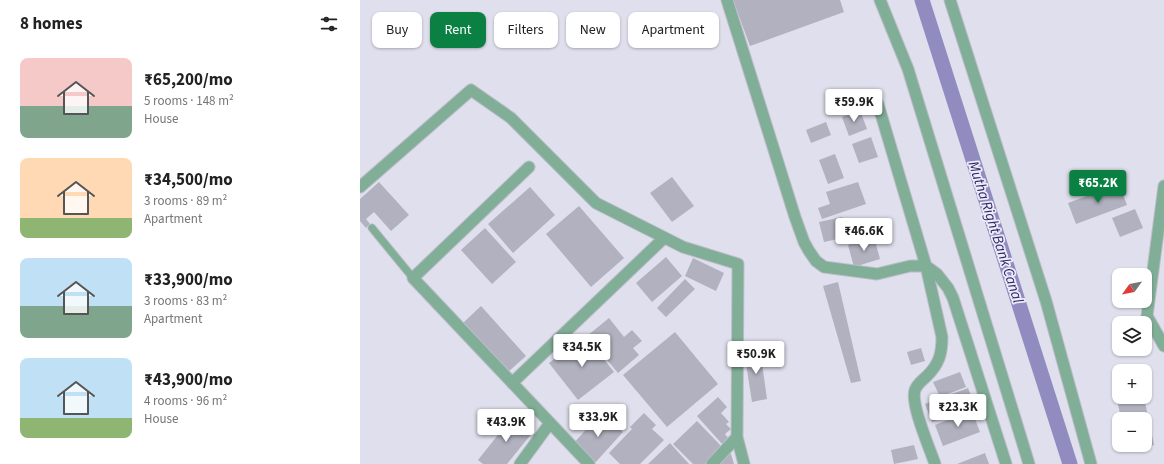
<!DOCTYPE html>
<html lang="en">
<head>
<meta charset="utf-8">
<style>
	body { margin:0; font-family:"Source Sans 3",sans-serif; background:#f2f2f2; color:#222; height:100vh; display:flex; flex-direction:column; font-size:15px; white-space:nowrap }
	* { box-sizing:border-box; margin:0 }
	p { font-size:13px; color:#767676 }
	.icon { flex:none; width:22px; height:22px; fill:none; stroke:currentColor; stroke-width:2; stroke-linecap:round; stroke-linejoin:round }
	.map { position:relative; flex:1; overflow:hidden }
	.sheet { display:flex; flex-direction:column; background:#fff; width:360px }
	.sheet>* { flex:none }
	.top-card { position:absolute; left:12px; top:12px; width:380px; height:36px; display:flex; gap:8px }
	.needle { width:26px; rotate:237deg }
	.controls { position:absolute; left:752px; top:268px; display:grid; gap:8px }
	.controls a { display:grid; place-items:center; width:40px; height:40px; border-radius:8px; background:#fff; box-shadow:0 1px 3px #0004; font-size:20px }
	.price { position:absolute; translate:-50% -34px; padding:0 9px; border-radius:4px; background:#fff; color:#222; font-size:13px; line-height:26px; filter:drop-shadow(0 1px 2px #0008) }
	.price::after { content:''; position:absolute; left:50%; top:24px; width:12px; height:9px; margin-left:-6px; background:inherit; clip-path:polygon(0 0,100% 0,50% 100%) }
	.price.active { background:#0b8043; color:#fff }
	ul { padding:0; list-style:none }
	li { display:flex; align-items:center; gap:12px; height:100px; padding:0 20px }
	li span { display:grid; place-items:center; flex:none; width:112px; height:80px; border-radius:8px; color:#555 }
	li>.icon { margin-inline-start:auto }
	span .icon { width:48px; height:48px; fill:#fffc; stroke-width:1 }
	li b { font-size:17px }
	h2 { display:flex; justify-content:space-between; align-items:center; height:48px; padding:0 20px; font-size:17px }
	.pill { padding:0 14px; border-radius:8px; background:#fff; box-shadow:0 1px 3px #0004; font-size:14px; line-height:36px }
	.pill.active { background:#0b8043; color:#fff }
	main { display:flex; flex:1; min-height:0 }
	.map>svg:first-child { display:block }
	.lines { fill:none; stroke-linecap:round; stroke-linejoin:round }
	.canal { stroke:#908cbf; stroke-width:15 }
	.building { fill:#b1b1bf }
	.service-casing { stroke:#bdbdc9; stroke-width:9 }
	.minor-casing { stroke:#bdbdc9; stroke-width:13 }
	.service { stroke:#81ae96; stroke-width:7 }
	.minor { stroke:#81ae96; stroke-width:11 }
	.labels { text-anchor:middle; stroke-width:3.5; stroke-linejoin:round; paint-order:stroke }
	.water-label { font-size:15px; font-style:italic; fill:#302462; stroke:#ececfb }
</style>
</head>
<body>
<main>
<section class="sheet">
<h2>8 homes<svg class="icon" aria-label="filters" viewBox="0 0 24 24"><path d="M4 7h16M4 17h16"/><circle cx="9" cy="7" r="2"/><circle cx="15" cy="17" r="2"/></svg></h2>
<ul>
<li><span style="background:linear-gradient(#f6c9c9 60%,#7fa58c 0)"><svg class="icon" aria-label="home" viewBox="0 0 24 24"><path d="M3 11l9-7 9 7M6 9v11h12V9"/></svg></span><div><b>₹65,200/mo</b><p>5 rooms · 148 m²</p><p>House</p></div></li>
<li><span style="background:linear-gradient(#ffd9b3 75%,#8fb573 0)"><svg class="icon" aria-label="home" viewBox="0 0 24 24"><path d="M3 11l9-7 9 7M6 9v11h12V9"/></svg></span><div><b>₹34,500/mo</b><p>3 rooms · 89 m²</p><p>Apartment</p></div></li>
<li><span style="background:linear-gradient(#bfe0f5 60%,#7fa58c 0)"><svg class="icon" aria-label="home" viewBox="0 0 24 24"><path d="M3 11l9-7 9 7M6 9v11h12V9"/></svg></span><div><b>₹33,900/mo</b><p>3 rooms · 83 m²</p><p>Apartment</p></div></li>
<li><span style="background:linear-gradient(#bfe0f5 75%,#8fb573 0)"><svg class="icon" aria-label="home" viewBox="0 0 24 24"><path d="M3 11l9-7 9 7M6 9v11h12V9"/></svg></span><div><b>₹43,900/mo</b><p>4 rooms · 96 m²</p><p>House</p></div></li>
</ul>
</section>
<div class="map">
<svg width="804" height="464" viewBox="0 0 804 464">
	<rect width="100%" height="100%" fill="#dfdfed"/>
	<g class="lines">
		<path class="canal" d="M 562,0 L 710,464"/>
	</g>
	<path class="building" d="M 373,0 L 480,0 L 484,12 L 390,46 Z
		M 500,110 L 507,129 L 489,136 L 482,117 Z
		M 466,122 L 471,135 L 451,143 L 446,130 Z
		M 511,137 L 518,157 L 499,163 L 492,144 Z
		M 475,154 L 484,178 L 468,184 L 459,160 Z
		M 312,177 L 334,206 L 312,222 L 290,193 Z
		M 19,182 L 49,215 L 31,231 L 14,212 L 6,219 L 10,224 L 6,228 L 0,221 L 0,199 Z
		M 498,182 L 506,204 L 462,219 L 458,208 L 470,204 L 466,192 Z
		M 759,184 L 767,205 L 716,224 L 708,203 Z
		M 170,187 L 195,215 L 153,253 L 128,224 Z
		M 219,206 L 264,258 L 231,287 L 186,234 Z
		M 775,209 L 783,228 L 760,237 L 752,218 Z
		M 482,217 L 487,237 L 464,242 L 459,222 Z
		M 125,228 L 156,262 L 132,284 L 101,250 Z
		M 514,237 L 520,259 L 494,267 L 488,245 Z
		M 306,257 L 322,276 L 292,302 L 276,283 Z
		M 333,258 L 364,273 L 356,291 L 325,276 Z
		M 325,279 L 335,289 L 306,317 L 297,308 Z
		M 478,282 L 501,381 L 491,383 L 463,286 Z
		M 121,306 L 166,356 L 147,373 L 103,323 Z
		M 249,318 L 264,337 L 272,330 L 282,341 L 273,348 L 279,355 L 258,373 L 227,336 Z
		M 315,332 L 358,384 L 307,427 L 263,375 Z
		M 225,335 L 254,372 L 218,400 L 189,363 Z
		M 561,348 L 565,361 L 551,365 L 547,352 Z
		M 400,349 L 407,399 L 392,402 L 384,351 Z
		M 600,372 L 606,387 L 580,397 L 573,382 Z
		M 608,388 L 615,406 L 572,422 L 565,404 Z
		M 358,397 L 367,407 L 361,413 L 369,422 L 366,424 L 371,429 L 365,434 L 369,439 L 363,445 L 337,416 Z
		M 769,397 L 784,397 L 794,445 L 767,450 L 766,445 L 785,445 L 785,419 L 761,419 L 757,399 Z
		M 612,411 L 620,432 L 583,446 L 575,425 Z
		M 241,413 L 263,432 L 234,464 L 213,444 Z
		M 284,413 L 296,425 L 292,429 L 304,440 L 280,464 L 260,464 L 249,453 L 272,429 L 270,427 Z
		M 153,416 L 173,432 L 147,464 L 123,464 L 118,460 Z
		M 337,421 L 362,447 L 345,464 L 333,464 L 313,444 Z
		M 310,443 L 329,464 L 288,464 Z
		M 554,445 L 558,459 L 534,464 L 531,450 Z
		M 370,451 L 374,464 L 357,464 Z
		M 625,453 L 629,464 L 597,464 Z"/>
	<g class="lines">
		<defs>
			<path id="service" d="M 12,228 L 53,278"/>
			<path id="minor" d="M 367,0 L 435,217 L 444,242 L 449,251 L 456,261 L 464,267 L 517,274 L 550,266 L 566,266 L 577,274 L 588,288 L 593,298 L 646,464
				M 520,0 L 548,69 L 669,464
				M 590,0 L 686,301 L 731,464
				M 518,104 L 566,266 L 582,337 C 582,354 579,364 567,376 C 563,380 557,384 555,390 C 550,404 570,449 575,464
				M 169,167 L 53,278 L 229,464
				M 804,186 L 787,316 L 804,346
				M 0,187 L 111,90 L 151,118 L 236,203 L 323,247 L 378,264 L 377,437 L 352,464
				M 152,383 L 304,238
				M 377,437 L 384,464
				M 160,464 L 190,423"/>
		</defs>
		<use href="#service" class="service-casing"/>
		<use href="#minor" class="minor-casing"/>
		<use href="#service" class="service"/>
		<use href="#minor" class="minor"/>
	</g>
	<g class="labels">
		<g class="water-label">
			<text transform="translate(636 232) rotate(72)" y="5">Mutha Right Bank Canal</text>
		</g>
	</g>
</svg>
<div class="controls">
<a><svg class="needle" viewBox="-14 -14 28 28"><path d="M0-13l5 13h-10z" fill="#e53935"/><path d="M0 13l5-13h-10z" fill="#767676"/></svg></a>
<a><svg class="icon" aria-label="layers" viewBox="0 0 24 24"><path d="M12 4l9 5-9 5-9-5zM3 14l9 5 9-5"/></svg></a>
<a>+</a>
<a>−</a>
</div>
<b class="price" style="left:494px;top:123px">₹59.9K</b>
<b class="price active" style="left:738px;top:204px">₹65.2K</b>
<b class="price" style="left:504px;top:252px">₹46.6K</b>
<b class="price" style="left:222px;top:368px">₹34.5K</b>
<b class="price" style="left:396px;top:375px">₹50.9K</b>
<b class="price" style="left:598px;top:428px">₹23.3K</b>
<b class="price" style="left:238px;top:438px">₹33.9K</b>
<b class="price" style="left:146px;top:443px">₹43.9K</b>
<div class="top-card">
<a class="pill">Buy</a>
<a class="pill active">Rent</a>
<a class="pill">Filters</a>
<a class="pill">New</a>
<a class="pill">Apartment</a>
</div>
</div>
</main>
</body>
</html>
